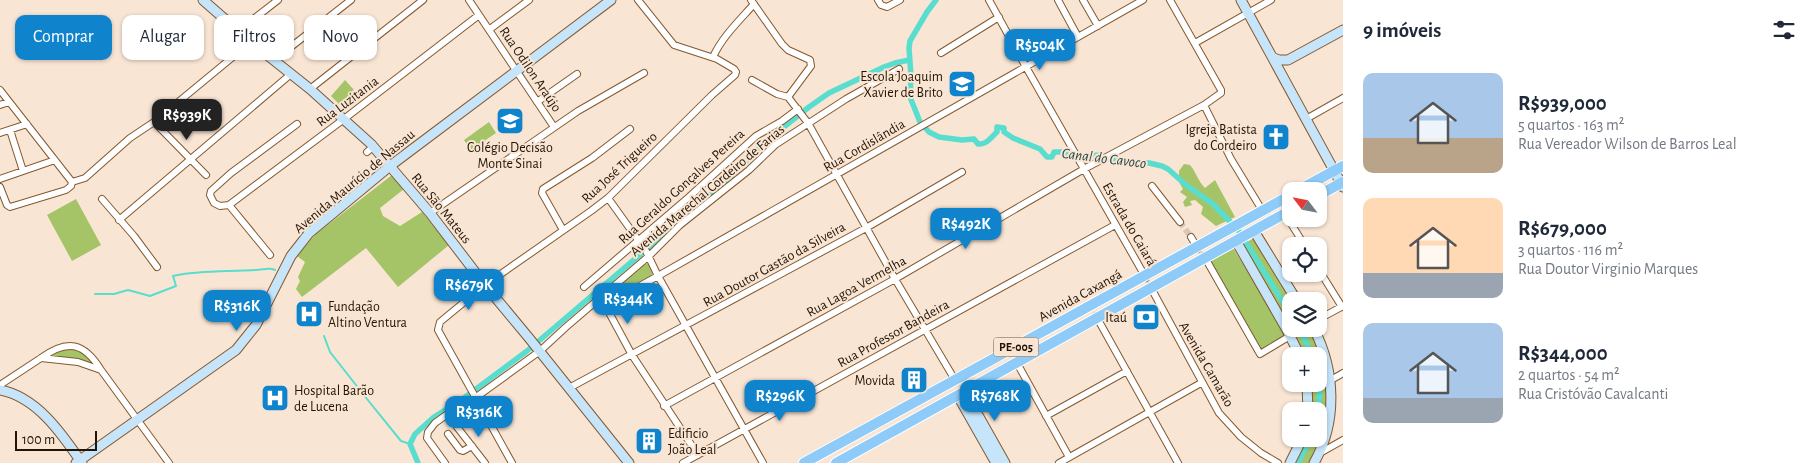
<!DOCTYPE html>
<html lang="pt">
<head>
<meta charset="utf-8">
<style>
	body { margin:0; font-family:"Alegreya Sans",sans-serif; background:#f6f6f7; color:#1f2937; height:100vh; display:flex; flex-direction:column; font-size:19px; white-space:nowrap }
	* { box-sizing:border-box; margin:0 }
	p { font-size:16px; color:#747a83 }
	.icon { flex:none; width:28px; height:28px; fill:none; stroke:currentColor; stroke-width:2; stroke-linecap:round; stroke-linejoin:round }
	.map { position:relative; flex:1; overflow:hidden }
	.details { display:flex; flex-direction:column; background:#fff; width:475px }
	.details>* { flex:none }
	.banner { position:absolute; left:15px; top:15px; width:475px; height:45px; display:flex; gap:10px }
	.needle { width:32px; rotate:302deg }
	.controls { position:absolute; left:1282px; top:182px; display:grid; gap:10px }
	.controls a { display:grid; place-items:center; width:45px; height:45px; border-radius:10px; background:#fff; box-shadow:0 1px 4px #0004; font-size:25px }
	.scale { position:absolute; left:15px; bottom:12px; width:82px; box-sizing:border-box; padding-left:5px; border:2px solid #251404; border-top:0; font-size:14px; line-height:18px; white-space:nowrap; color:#251404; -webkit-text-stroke:4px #f9e5d4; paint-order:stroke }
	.price { position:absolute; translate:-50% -42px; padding:0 11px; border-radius:10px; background:#0f84cd; color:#fff; font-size:16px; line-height:32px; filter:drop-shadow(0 1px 2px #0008) }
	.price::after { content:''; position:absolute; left:50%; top:30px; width:15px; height:11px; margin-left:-8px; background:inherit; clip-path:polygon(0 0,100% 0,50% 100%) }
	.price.active { background:#222; color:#fff }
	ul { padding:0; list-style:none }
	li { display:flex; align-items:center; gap:15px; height:125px; padding:0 20px }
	li span { display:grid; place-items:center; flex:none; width:140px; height:100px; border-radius:10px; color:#555 }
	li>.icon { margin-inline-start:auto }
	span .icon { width:60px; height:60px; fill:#fffc; stroke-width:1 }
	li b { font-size:21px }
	h2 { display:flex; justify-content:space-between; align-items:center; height:60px; padding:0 20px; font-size:21px }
	.pill { padding:0 18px; border-radius:10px; background:#fff; box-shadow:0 1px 4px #0004; font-size:18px; line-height:45px }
	.pill.active { background:#0f84cd; color:#fff }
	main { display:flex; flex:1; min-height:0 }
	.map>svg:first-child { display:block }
	.green { fill:#a5c467 }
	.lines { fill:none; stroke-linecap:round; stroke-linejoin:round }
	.stream { stroke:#59ddce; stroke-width:2 }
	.canal { stroke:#59ddce; stroke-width:5.5 }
	.street-tunnel { stroke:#d9c6b5; stroke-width:6; stroke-dasharray:6 3; stroke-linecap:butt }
	.street-casing { stroke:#83592f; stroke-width:8 }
	.secondary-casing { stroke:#83592f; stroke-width:11 }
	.primary-casing { stroke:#fff; stroke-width:12 }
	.street { stroke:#fff; stroke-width:6 }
	.secondary { stroke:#c6e5fb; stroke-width:9 }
	.primary { stroke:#8ecbf8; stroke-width:10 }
	.labels { text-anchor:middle; stroke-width:4; stroke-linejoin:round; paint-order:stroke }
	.shield { fill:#f9e5d4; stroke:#655342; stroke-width:1 }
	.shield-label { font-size:12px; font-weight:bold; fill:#251404 }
	.street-label { font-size:14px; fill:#251404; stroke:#f9e5d4 }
	.poi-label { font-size:14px; fill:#251404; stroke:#f9e5d4; text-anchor:end }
	.water-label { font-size:15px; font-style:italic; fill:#2c4945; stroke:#f9e5d4 }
</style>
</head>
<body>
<main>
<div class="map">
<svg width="1343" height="463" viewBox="0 0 1343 463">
	<rect width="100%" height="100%" fill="#f9e5d4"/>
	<path class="green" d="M 345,80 L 354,90 L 340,105 L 331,96 Z
		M 489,122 L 496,133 L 471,150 L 464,140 Z
		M 1184,164 L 1190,165 C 1196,172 1198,181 1205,188 L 1215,180 L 1235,217 L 1216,226 L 1201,214 L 1203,207 L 1195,200 L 1190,201 L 1192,205 L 1185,207 L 1183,202 L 1187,197 L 1180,192 L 1183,189 L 1179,182 L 1179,171 Z
		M 392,175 L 404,189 L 380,208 L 383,216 L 400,226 L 422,212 L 449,245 L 398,287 L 366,248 L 302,297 L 296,289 L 300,281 L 298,277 L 305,262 L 297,256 L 316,234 Z
		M 76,199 L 101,245 L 72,261 L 47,215 Z
		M 1256,237 L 1295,301 L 1291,301 L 1291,329 L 1312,329 L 1324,360 L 1328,412 L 1313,463 L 1292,463 L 1303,439 L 1319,439 L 1319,411 L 1309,411 L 1308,384 L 1319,384 L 1319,356 L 1301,356 L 1239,246 Z
		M 1233,248 L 1287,335 L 1262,350 L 1258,346 L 1210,262 L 1211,260 Z
		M 643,263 L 649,264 L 653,271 L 651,276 L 610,296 L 609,294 Z
		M 73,347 L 89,358 L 94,365 L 46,356 L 51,350 Z"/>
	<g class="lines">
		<path class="stream" d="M 95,294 L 114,294 L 128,290 L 150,296 L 176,286 L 173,276 C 201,270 228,272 256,270 C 263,270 269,267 275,270
			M 324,336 L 330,352 L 367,399 L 401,441 L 410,444"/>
		<path class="canal" d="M 936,0 L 927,12 L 910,41 L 909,48 L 911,76 L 910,97 L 920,122 L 929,132 L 939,137 L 962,140 L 974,139 L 978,144 C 987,145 991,137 997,132 L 997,127 L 1004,128 L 1004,132 L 1013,138 L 1040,149 L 1047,157 L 1052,157 L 1054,152 L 1065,152 L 1070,155 L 1083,156 L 1101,155 L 1108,159 L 1126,163 L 1133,162 L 1149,163 L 1162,166 L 1168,169 L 1186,185 L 1213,204 L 1238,230 L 1291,315
			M 1300,329 L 1312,356
			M 1318,411 L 1320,390 L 1319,384
			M 418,463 L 410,444 L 415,434 L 434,417 L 464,398 L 527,351 L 724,183 L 766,141 L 809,107 L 829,93 L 884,67 L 895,63 L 909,60
			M 1298,463 L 1310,439"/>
		<path class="street-tunnel" d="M 1180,222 L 1191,237"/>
		<defs>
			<path id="street" d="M 469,0 L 554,127
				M 751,0 L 782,44 L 788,50 L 810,60 L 811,66 L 788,97
				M 878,0 L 881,5 L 887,7 L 900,0
				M 989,0 L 1026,67 L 1146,278
				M 1058,0 L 1078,37
				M 1083,0 L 1098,26
				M 490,29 L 529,0
				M 238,31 L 278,0
				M 1195,43 L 1271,0
				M 941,53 L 999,17
				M 713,57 C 722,37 739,21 754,4
				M 274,60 L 351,0
				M 752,80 L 777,94 L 788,97 L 808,123 L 895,279 L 955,380
				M 310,89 L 423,0
				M 0,90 L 72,182
				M 537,102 L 577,74
				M 0,105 L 9,102
				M 1204,105 L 1231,159 L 1262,210
				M 1306,119 L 1343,98
				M 154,122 L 206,175
				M 297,124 L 231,173 L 211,191 L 210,195 L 214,203 L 220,206 L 229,205 L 344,119 L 479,15
				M 10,130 L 23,171
				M 0,133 L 27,124
				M 367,152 L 374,146
				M 0,179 L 55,160
				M 72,182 L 85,178 L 130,138 L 154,122 L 251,42
				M 1152,186 L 1180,222
				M 0,187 L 7,205 L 10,207 L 66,190 L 71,186 L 72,182
				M 608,198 L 646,251 L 658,276 L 763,463
				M 102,199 L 134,236 L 157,267
				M 229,205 L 270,255
				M 430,213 L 578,111 L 644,73
				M 1285,214 L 1305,246
				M 119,220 L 291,74
				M 563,230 L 542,193 L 543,189 L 592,158 L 630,129
				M 1191,237 L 1198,249
				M 1204,256 L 1260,354 L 1290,336
				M 1319,270 L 1342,307
				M 1150,286 L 1219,413 L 1241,437 L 1261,453 L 1278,463
				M 584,287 L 689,197 L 756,136 L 782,121 L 798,109
				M 596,300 L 605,305 L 658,276 L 1143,0
				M 605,305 L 632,355 L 698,455
				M 1096,316 L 1178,463
				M 1319,319 L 1343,306
				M 41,358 C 67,339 84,342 101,370
				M 1017,363 L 1069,457
				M 1331,380 L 1343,373
				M 0,385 L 41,358 L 78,362 L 101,370 L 169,463
				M 569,388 L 866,228 L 962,172
				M 664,406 L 895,279 L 1084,169 L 1204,105 L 1221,93 L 1221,90 L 1170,0
				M 1046,416 L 1127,371
				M 457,427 L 485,463
				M 448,434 L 460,450 L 463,451 L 472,446
				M 1320,453 L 1343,440
				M 445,463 L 427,438 L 428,432 L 435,423 L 456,408 L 475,398 L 540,351 L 566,327 L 649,256 L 680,225 L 749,170 L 775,145 L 846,99 L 899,69
				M 512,463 L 438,330 L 440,322 L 485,285 L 591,211 L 608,198 L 712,95 L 735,75 L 736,72 L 734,69 L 717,59 L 674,45 L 638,0
				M 683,463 L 1115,225
				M 1059,463 L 1201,383"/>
			<path id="secondary" d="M 203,0 L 251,42 L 310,89 L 371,144 L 430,213 L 485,285 L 529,338 L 629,463
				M 1241,0 L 1343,187
				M 1274,58 L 1279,60 L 1288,60 L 1343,30
				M 1254,231 L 1297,301
				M 1236,241 L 1287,330 L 1300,356
				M 1314,329 C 1335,370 1338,421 1314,463
				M 1307,384 L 1308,411
				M 0,390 C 37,397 62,434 82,463
				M 965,392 L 1005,463
				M 958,396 L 996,463
				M 76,463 L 236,350 L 256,325 L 291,256 L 309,233 L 390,166 L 611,0
				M 1290,463 L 1302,439"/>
			<path id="primary" d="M 1297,191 L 1343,166
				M 1319,195 L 1343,182
				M 804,463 L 1291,195
				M 836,463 L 1291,210"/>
		</defs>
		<use href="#street" class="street-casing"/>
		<use href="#secondary" class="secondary-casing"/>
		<use href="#primary" class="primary-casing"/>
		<use href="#street" class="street"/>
		<use href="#secondary" class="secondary"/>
		<use href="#primary" class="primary"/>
	</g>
	<defs>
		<symbol id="school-square" viewBox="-11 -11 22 22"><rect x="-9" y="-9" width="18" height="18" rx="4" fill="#0f84cd" stroke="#f9e5d4"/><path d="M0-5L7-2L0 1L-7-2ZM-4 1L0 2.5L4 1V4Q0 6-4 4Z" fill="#fff"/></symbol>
		<symbol id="church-square" viewBox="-11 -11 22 22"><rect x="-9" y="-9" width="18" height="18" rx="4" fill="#0f84cd" stroke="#f9e5d4"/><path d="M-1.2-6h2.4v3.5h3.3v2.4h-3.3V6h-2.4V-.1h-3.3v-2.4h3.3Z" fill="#fff"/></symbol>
		<symbol id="hospital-square" viewBox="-11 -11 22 22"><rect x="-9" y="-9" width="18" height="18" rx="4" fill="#0f84cd" stroke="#f9e5d4"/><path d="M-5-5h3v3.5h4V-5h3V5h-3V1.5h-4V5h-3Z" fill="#fff"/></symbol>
		<symbol id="bank-square" viewBox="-11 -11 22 22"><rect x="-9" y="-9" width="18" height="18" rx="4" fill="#0f84cd" stroke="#f9e5d4"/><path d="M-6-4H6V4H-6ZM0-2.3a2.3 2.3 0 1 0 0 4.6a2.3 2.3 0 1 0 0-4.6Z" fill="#fff"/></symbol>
		<symbol id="building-square" viewBox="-11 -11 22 22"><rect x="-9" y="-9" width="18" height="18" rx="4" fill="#0f84cd" stroke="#f9e5d4"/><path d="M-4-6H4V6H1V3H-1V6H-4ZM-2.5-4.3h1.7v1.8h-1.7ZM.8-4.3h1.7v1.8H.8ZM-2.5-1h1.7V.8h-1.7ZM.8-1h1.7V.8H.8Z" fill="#fff"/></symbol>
	</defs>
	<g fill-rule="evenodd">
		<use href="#school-square" x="946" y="68" width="32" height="32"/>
		<use href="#school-square" x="494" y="105" width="32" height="32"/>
		<use href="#church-square" x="1260" y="121" width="32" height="32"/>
		<use href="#hospital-square" x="293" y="298" width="32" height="32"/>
		<use href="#bank-square" x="1130" y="301" width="32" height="32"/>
		<use href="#building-square" x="898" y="364" width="32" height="32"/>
		<use href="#hospital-square" x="259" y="382" width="32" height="32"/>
		<use href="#building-square" x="633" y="425" width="32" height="32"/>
	</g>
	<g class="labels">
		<rect class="shield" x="993.5" y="337.5" width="45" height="19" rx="4"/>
		<g class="shield-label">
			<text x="1016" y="351">PE-005</text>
		</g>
		<g class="street-label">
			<text transform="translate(531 69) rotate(56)" y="5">Rua Odilon Araújo</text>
			<text transform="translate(347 101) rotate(-37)" y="5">Rua Luzitania</text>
			<text transform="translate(864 145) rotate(-30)" y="5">Rua Cordislândia</text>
			<text transform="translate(619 167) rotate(-43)" y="5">Rua José Trigueiro</text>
			<text transform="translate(354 181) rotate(-40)" y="5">Avenida Maurício de Nassau</text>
			<text transform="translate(681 186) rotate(-42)" y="5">Rua Geraldo Gonçalves Pereira</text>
			<text transform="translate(707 190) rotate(-40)" y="5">Avenida Marechal Cordeiro de Farias</text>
			<text transform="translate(442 208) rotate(51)" y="5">Rua São Mateus</text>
			<text transform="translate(1130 224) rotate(60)" y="5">Estrada do Caiará</text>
			<text transform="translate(774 264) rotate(-29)" y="5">Rua Doutor Gastão da Silveira</text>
			<text transform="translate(856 286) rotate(-29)" y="5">Rua Lagoa Vermelha</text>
			<text transform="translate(1080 295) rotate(-29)" y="5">Avenida Caxangá</text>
			<text transform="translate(893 333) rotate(-29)" y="5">Rua Professor Bandeira</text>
			<text transform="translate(1207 364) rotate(60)" y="5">Avenida Camarão</text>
		</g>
		<g class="poi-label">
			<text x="943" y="81">Escola Joaquim<tspan x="943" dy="16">Xavier de Brito</tspan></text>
			<text x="1257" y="134">Igreja Batista<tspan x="1257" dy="16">do Cordeiro</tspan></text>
			<text x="510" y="152" text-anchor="middle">Colégio Decisão<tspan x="510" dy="16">Monte Sinai</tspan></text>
			<text x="328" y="311" text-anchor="start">Fundação<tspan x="328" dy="16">Altino Ventura</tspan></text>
			<text x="1127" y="322">Itaú</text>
			<text x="895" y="385">Movida</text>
			<text x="294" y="395" text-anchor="start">Hospital Barão<tspan x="294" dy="16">de Lucena</tspan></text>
			<text x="668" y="438" text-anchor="start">Edificio<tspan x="668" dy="16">João Leal</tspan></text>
		</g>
		<g class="water-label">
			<text transform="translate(1104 158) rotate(7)" y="5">Canal do Cavoco</text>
		</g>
	</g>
</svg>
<div class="controls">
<a><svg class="needle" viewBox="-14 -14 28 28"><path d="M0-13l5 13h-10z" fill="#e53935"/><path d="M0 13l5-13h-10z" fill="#747a83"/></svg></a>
<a><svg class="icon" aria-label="locate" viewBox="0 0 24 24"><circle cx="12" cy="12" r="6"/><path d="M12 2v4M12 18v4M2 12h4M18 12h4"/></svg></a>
<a><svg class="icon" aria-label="layers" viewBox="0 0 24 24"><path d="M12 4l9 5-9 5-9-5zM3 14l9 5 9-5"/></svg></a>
<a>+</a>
<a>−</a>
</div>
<div class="scale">100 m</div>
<b class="price" style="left:1040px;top:71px">R$504K</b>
<b class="price active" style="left:187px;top:141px">R$939K</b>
<b class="price" style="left:966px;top:250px">R$492K</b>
<b class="price" style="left:469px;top:311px">R$679K</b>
<b class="price" style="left:628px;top:325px">R$344K</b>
<b class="price" style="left:237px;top:332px">R$316K</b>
<b class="price" style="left:780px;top:422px">R$296K</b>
<b class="price" style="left:995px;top:422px">R$768K</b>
<b class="price" style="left:479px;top:438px">R$316K</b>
<div class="banner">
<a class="pill active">Comprar</a>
<a class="pill">Alugar</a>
<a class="pill">Filtros</a>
<a class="pill">Novo</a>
</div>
</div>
<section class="details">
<h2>9 imóveis<svg class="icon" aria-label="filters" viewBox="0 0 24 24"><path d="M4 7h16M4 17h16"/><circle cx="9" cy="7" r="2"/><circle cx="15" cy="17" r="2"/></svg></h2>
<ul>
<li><span style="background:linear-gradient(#a9c7e8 65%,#b9a48a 0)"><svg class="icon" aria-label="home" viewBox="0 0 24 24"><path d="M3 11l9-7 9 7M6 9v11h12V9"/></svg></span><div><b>R$939,000</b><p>5 quartos · 163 m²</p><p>Rua Vereador Wilson de Barros Leal</p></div></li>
<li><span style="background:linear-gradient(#ffd9b3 75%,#9aa5b1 0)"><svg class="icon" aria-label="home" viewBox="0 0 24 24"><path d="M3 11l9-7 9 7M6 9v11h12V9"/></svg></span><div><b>R$679,000</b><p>3 quartos · 116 m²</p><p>Rua Doutor Virginio Marques</p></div></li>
<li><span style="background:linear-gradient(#a9c7e8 75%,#9aa5b1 0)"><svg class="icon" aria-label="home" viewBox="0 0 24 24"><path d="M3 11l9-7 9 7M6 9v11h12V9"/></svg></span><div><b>R$344,000</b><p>2 quartos · 54 m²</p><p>Rua Cristóvão Cavalcanti</p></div></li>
</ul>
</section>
</main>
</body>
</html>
